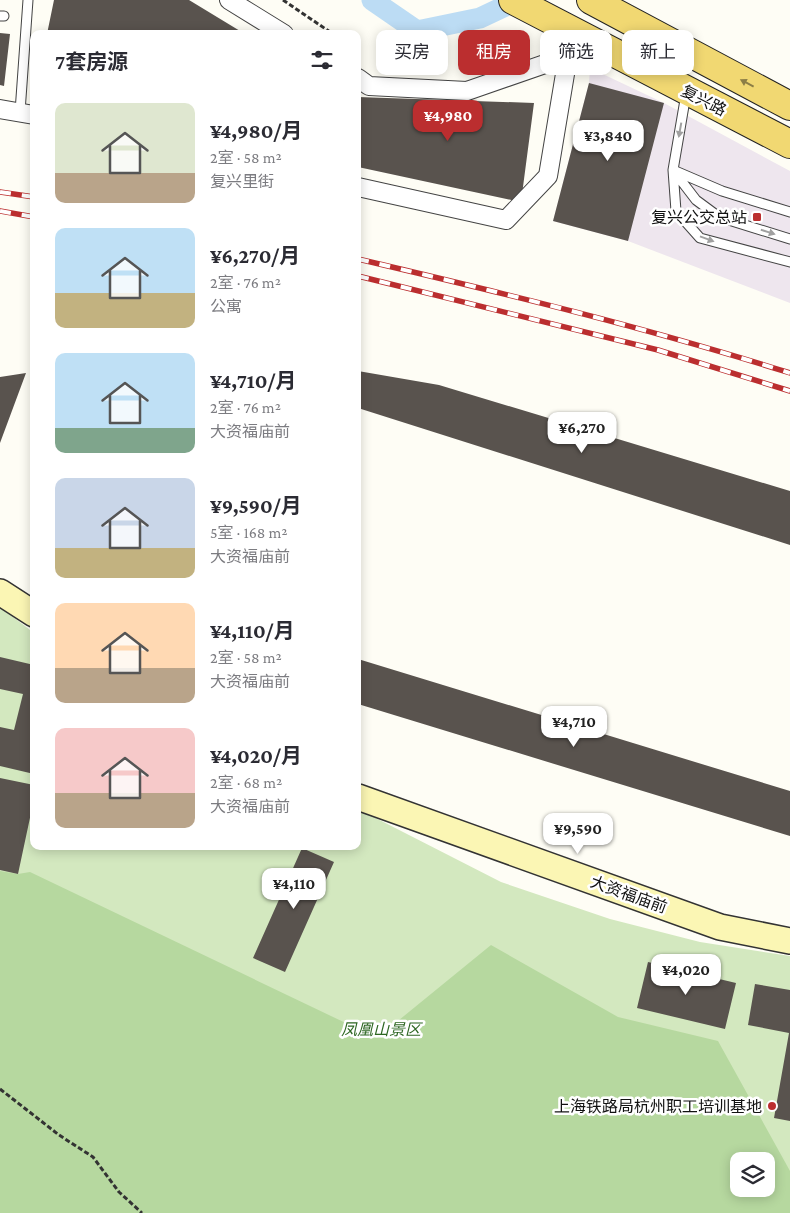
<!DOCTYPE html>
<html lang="zh">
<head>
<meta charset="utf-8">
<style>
	body { margin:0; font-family:"Crimson Pro","Noto Sans SC",serif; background:#f7f7f7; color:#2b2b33; height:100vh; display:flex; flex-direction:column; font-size:19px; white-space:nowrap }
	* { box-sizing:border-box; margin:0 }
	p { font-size:16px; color:#7c7c81 }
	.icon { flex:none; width:28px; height:28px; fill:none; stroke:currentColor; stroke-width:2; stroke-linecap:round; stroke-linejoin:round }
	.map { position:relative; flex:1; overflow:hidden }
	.sheet { position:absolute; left:30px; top:30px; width:331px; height:820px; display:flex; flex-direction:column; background:#fff; border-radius:10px; box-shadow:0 2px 12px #0003 }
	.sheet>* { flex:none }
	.hud { position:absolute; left:376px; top:30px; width:339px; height:45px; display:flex; gap:10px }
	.fabs { position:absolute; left:730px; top:1152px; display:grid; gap:10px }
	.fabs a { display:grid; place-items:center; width:45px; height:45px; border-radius:10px; background:#fff; box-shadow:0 2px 12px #0003; font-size:25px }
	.price { position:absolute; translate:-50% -42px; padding:0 11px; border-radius:10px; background:#fff; color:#222; font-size:16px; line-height:32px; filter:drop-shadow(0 1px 2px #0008) }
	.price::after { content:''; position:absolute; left:50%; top:30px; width:15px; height:11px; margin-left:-8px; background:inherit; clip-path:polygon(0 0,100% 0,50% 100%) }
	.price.selected { background:#bb2e2f; color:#fff }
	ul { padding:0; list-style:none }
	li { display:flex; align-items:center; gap:15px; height:125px; padding:0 25px }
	li span { display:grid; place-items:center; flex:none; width:140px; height:100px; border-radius:10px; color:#555 }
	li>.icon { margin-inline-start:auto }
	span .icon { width:60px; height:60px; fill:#fffc; stroke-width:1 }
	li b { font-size:21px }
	h2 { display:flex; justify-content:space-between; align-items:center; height:60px; padding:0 25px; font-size:21px }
	.pill { padding:0 18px; border-radius:10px; background:#fff; box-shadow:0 2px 12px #0003; font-size:18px; line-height:45px }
	.pill.selected { background:#bb2e2f; color:#fff }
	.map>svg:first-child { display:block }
	.industrial { fill:#eee6ee }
	.green { fill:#d3e8bf; fill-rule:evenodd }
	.forest { fill:#b6d89f; fill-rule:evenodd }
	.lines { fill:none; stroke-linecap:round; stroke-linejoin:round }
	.canal { stroke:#bcdcf4; stroke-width:21 }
	.building { fill:#59534e }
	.lane-casing { stroke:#444; stroke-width:11 }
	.street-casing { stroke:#444; stroke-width:20 }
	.secondary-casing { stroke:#333; stroke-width:28 }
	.primary-casing { stroke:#222; stroke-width:30 }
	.path { stroke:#333; stroke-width:3; stroke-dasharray:5 2.5; stroke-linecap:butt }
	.lane { stroke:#fff; stroke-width:9 }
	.street { stroke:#fff; stroke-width:18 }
	.secondary { stroke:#fbf6b4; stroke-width:25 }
	.primary { stroke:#f1d872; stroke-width:28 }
	.rail-casing { stroke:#bb2e2f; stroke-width:5.5 }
	.rail { stroke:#fff; stroke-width:4; stroke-dasharray:11; stroke-linecap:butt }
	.oneway { fill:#8c7e46 }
	.oneway2 { fill:#a0a0a0 }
	.poi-dot { fill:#bb2e2f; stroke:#fff; stroke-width:2 }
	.labels { text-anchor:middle; stroke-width:5; stroke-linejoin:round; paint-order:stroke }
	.street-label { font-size:16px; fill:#111; stroke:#fff }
	.poi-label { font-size:16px; fill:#111; stroke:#fff; text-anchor:end }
	.park-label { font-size:16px; font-style:italic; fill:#2e6723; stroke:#fff }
</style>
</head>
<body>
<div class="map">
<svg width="790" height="1213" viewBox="0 0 790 1213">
	<rect width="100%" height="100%" fill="#fefdf5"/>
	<path class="industrial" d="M 590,68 L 664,103 L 790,171 L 790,303 L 628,241 L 553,221 L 589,83 Z"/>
	<path class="green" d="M 0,607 L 34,633 L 34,846 L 358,846 L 358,809 L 501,882 L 610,919 L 700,942 L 790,956 L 790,1213 L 0,1213 ZM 739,1161 L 766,1161 L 766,1189 L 739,1189 Z"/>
	<path class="forest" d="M 0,871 L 18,874 L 30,872 L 377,1038 L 491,945 L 618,1017 L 718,1041 L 790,1171 L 790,1213 L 0,1213 ZM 739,1161 L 766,1161 L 766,1189 L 739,1189 Z"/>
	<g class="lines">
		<path class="canal" d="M 372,0 L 417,31 L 480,18 L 518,0"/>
	</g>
	<path class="building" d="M 54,0 L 189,0 L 245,34 L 47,34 Z
		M 0,33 L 10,34 L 4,86 L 0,85 Z
		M 589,83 L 664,103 L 628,241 L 553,221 Z
		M 358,97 L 534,103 L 521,202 L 358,167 Z
		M 358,371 L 439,385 L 790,491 L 790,545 L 358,408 Z
		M 26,373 L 0,443 L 0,377 Z
		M 0,657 L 34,665 L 34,774 L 0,766 L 0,727 L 14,730 L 23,694 L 0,689 Z
		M 358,659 L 790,791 L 790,836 L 358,704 Z
		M 0,778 L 34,785 L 34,799 L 18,874 L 0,870 Z
		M 302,848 L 334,862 L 285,972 L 253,958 Z
		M 648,962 L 736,983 L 725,1029 L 637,1008 Z
		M 755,984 L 790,990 L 790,1121 L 774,1118 L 789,1033 L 748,1025 Z"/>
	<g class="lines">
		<defs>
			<path id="lane" d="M 0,16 L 4,16
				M 686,94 L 673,170 L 676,211 L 700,238 L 790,262
				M 20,112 L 28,0
				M 673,170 L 696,200 L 719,217 L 790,239
				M 673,170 L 722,191 L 790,212"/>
			<path id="street" d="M 229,0 L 284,34
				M 358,78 L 369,86 L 467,91 L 568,56 L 574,50
				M 0,109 L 34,115
				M 358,187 L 506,220 L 548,176 L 568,56"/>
			<path id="secondary" d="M 0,592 L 34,614
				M 358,797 L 720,927 L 790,941"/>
			<path id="primary" d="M 513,0 L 790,144
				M 591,0 L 790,106"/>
		</defs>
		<use href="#lane" class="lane-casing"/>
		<use href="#street" class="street-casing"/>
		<use href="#secondary" class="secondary-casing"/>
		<use href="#primary" class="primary-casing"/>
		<path class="path" d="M 283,0 L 333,34
			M 0,1089 L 59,1135 L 93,1157 L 119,1192 L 142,1213"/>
		<use href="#lane" class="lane"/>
		<use href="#street" class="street"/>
		<use href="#secondary" class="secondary"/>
		<use href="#primary" class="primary"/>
		<defs>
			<path id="rail" d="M 0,192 L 34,197
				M 0,211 L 34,217
				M 358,259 C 503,293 648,328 790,373
				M 358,276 L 658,350 L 790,391"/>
		</defs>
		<use href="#rail" class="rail-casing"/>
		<use href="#rail" class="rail"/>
	</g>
	<defs><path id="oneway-solid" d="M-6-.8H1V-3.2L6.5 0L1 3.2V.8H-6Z" transform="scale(1.25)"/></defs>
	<use class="oneway" href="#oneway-solid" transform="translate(747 83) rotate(-152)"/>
	<g class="oneway2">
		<use href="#oneway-solid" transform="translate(680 130) rotate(100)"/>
		<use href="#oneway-solid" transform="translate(768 232) rotate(17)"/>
		<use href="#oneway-solid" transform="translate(707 239) rotate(20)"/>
	</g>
	<g class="poi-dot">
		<rect x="752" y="212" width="10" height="10" rx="2.5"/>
		<circle cx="772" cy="1106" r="5"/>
	</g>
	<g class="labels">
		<g class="street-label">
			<text transform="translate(704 100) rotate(27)" y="6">复兴路</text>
			<text transform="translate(629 894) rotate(20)" y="6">大资福庙前</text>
		</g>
		<g class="poi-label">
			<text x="747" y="223">复兴公交总站</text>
			<text x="762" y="1112">上海铁路局杭州职工培训基地</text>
		</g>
		<g class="park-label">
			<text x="381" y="1035">凤凰山景区</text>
		</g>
	</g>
</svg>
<div class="fabs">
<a><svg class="icon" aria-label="layers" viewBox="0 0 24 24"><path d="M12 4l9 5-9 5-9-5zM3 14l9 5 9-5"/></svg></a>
</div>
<b class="price selected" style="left:448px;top:142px">¥4,980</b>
<b class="price" style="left:608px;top:162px">¥3,840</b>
<b class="price" style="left:582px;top:454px">¥6,270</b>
<b class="price" style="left:574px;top:748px">¥4,710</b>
<b class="price" style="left:578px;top:855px">¥9,590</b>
<b class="price" style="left:294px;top:910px">¥4,110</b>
<b class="price" style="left:686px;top:996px">¥4,020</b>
<div class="hud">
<a class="pill">买房</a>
<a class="pill selected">租房</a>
<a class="pill">筛选</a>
<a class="pill">新上</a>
</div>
<section class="sheet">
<h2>7套房源<svg class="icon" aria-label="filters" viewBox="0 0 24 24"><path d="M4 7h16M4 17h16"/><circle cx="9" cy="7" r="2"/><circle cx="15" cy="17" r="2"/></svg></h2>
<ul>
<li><span style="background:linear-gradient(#dfe7d0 70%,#b9a48a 0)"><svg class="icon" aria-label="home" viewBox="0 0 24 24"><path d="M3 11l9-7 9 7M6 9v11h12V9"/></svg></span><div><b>¥4,980/月</b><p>2室 · 58 m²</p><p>复兴里街</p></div></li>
<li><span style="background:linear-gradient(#bfe0f5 65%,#c2b280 0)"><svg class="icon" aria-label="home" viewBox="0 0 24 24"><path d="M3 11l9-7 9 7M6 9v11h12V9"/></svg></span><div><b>¥6,270/月</b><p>2室 · 76 m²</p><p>公寓</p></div></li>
<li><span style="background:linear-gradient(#bfe0f5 75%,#7fa58c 0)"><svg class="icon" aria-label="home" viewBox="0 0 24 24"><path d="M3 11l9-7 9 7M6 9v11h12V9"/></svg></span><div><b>¥4,710/月</b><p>2室 · 76 m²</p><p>大资福庙前</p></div></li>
<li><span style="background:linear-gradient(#c9d6e8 70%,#c2b280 0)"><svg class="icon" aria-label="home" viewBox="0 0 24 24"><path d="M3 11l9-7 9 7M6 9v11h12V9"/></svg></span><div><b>¥9,590/月</b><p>5室 · 168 m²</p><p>大资福庙前</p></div></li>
<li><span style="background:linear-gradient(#ffd9b3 65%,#b9a48a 0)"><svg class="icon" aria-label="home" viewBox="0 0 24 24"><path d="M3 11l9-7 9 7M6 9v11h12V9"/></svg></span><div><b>¥4,110/月</b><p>2室 · 58 m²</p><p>大资福庙前</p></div></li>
<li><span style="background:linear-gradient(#f6c9c9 65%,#b9a48a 0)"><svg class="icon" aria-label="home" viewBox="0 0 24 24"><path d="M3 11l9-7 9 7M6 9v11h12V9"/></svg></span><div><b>¥4,020/月</b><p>2室 · 68 m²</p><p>大资福庙前</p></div></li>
</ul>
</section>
</div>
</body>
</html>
